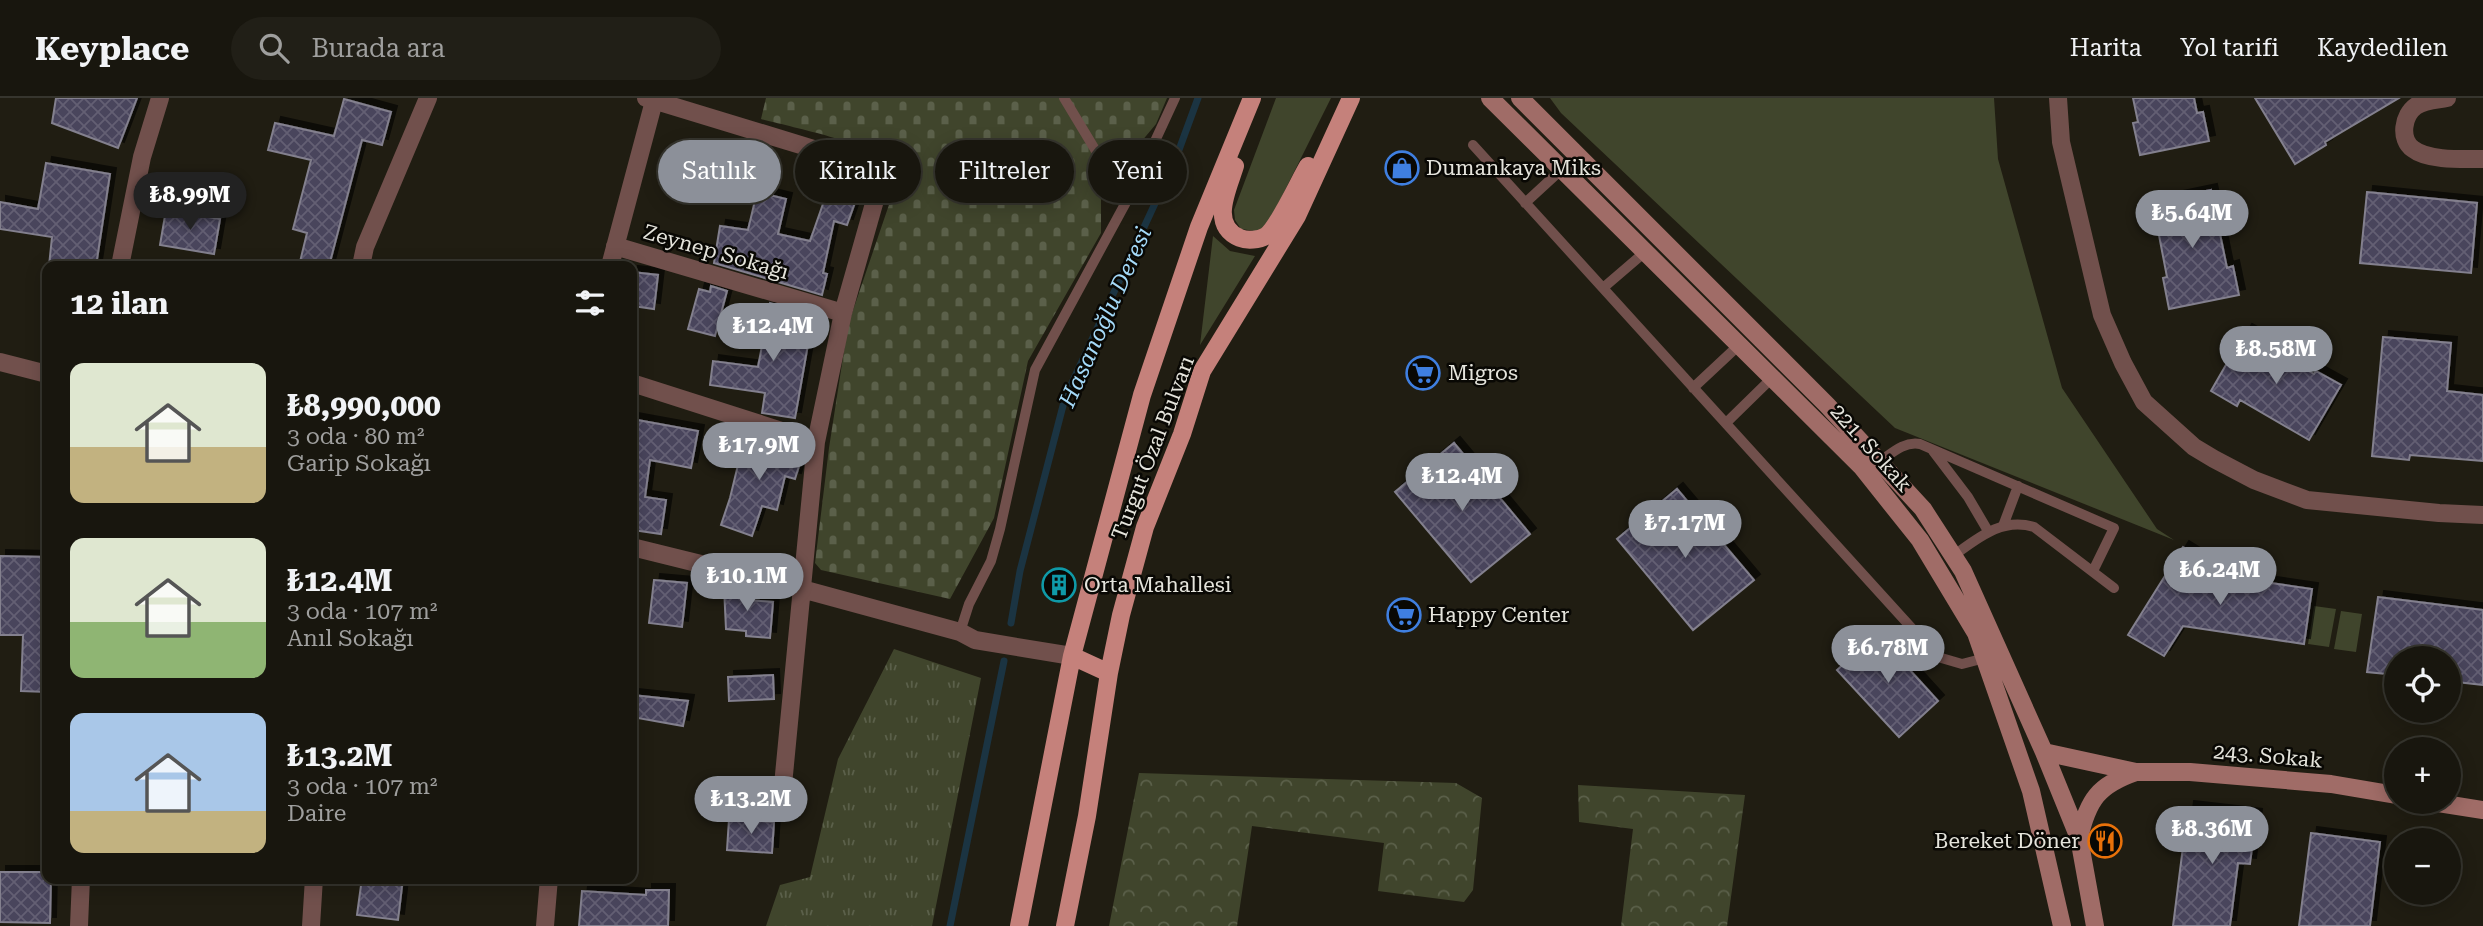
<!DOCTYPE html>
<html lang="tr">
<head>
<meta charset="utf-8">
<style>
	body { margin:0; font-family:"Roboto Serif",serif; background:#211f17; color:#f1f3f6; height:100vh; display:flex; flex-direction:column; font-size:26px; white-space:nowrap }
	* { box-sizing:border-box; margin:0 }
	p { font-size:23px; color:#9f9f9e }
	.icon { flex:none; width:38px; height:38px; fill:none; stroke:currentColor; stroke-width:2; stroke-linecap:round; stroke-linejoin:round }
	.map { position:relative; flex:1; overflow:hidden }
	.panel { position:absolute; left:42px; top:163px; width:595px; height:623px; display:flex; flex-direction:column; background:#18160e; border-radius:14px; box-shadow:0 4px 18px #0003,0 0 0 2px #36352e }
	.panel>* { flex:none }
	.top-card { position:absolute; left:658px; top:42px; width:665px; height:63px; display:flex; gap:14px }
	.tools { position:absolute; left:2384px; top:548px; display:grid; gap:14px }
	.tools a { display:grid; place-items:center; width:77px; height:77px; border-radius:50%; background:#18160e; box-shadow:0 4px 18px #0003,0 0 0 2px #36352e; font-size:35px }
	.price { position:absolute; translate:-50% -60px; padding:0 16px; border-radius:24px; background:#8c9099; color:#fff; font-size:23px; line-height:46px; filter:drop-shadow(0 2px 4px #0008) }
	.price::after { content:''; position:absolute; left:50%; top:42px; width:21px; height:16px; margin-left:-10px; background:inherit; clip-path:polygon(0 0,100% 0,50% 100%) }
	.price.on { background:#222; color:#fff }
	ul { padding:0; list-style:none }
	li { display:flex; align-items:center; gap:21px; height:175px; padding:0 28px }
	li span { display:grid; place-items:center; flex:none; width:196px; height:140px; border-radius:14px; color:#555 }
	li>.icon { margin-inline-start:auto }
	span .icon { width:84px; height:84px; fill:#fffc; stroke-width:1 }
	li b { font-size:30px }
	h2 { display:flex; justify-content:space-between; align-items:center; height:84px; padding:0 28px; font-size:30px }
	.pill { padding:0 24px; border-radius:32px; background:#18160e; box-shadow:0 4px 18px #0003,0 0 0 2px #36352e; font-size:24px; line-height:63px }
	.pill.on { background:#8c9099; color:#fff }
	header { display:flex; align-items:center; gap:42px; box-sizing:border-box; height:98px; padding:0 35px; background:#18160e; border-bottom:2px solid #36352e }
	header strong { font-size:33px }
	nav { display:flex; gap:38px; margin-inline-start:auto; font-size:24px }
	.search { width:490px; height:63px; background:#211f17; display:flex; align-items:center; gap:18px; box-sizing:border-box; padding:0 24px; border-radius:38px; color:#9f9f9e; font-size:26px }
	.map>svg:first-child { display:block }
	.grass { fill:#40452c }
	.forest { fill:url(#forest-crowns) }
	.cemetery { fill:url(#cemetery-stones) }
	.park { fill:url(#park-tufts) }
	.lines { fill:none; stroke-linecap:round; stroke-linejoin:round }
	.stream { stroke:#1b3442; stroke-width:7 }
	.building { fill:url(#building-cross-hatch); stroke:#83808e; stroke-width:2; filter:url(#shadow) }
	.lane { stroke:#71504c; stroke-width:10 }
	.street { stroke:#71504c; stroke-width:18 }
	.secondary { stroke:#a06c67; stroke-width:18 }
	.primary { stroke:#c5817b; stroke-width:18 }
	.labels { text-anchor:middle; stroke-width:5; stroke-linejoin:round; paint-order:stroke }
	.poi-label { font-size:21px; fill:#e5e4dc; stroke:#090804; text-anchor:start }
	.street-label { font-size:21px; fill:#e5e4dc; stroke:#090804 }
	.water-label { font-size:23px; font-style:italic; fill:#a4d9f8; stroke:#090804 }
</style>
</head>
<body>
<header>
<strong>Keyplace</strong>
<div class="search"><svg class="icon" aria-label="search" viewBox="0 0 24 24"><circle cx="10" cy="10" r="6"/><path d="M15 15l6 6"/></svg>Burada ara</div>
<nav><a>Harita</a><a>Yol tarifi</a><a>Kaydedilen</a></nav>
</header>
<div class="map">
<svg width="2483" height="828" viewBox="0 0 2483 828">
	<defs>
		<pattern id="forest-crowns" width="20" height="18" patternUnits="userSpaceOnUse" patternTransform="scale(1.75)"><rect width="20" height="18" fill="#40452c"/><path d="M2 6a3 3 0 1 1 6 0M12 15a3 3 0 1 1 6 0" fill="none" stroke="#5b604a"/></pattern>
		<pattern id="cemetery-stones" width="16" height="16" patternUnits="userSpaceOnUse" patternTransform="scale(1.75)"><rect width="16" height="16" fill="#40452c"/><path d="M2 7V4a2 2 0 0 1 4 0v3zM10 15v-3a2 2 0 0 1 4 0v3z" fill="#5b604a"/></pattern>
		<pattern id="park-tufts" width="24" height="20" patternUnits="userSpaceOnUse" patternTransform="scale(1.75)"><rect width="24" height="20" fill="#40452c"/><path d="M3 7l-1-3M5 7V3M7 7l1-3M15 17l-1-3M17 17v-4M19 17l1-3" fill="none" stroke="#5b604a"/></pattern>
		<pattern id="building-cross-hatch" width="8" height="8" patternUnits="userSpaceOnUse" patternTransform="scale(1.75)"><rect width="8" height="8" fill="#49445c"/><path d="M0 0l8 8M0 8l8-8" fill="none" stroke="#635f73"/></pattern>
		<filter id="shadow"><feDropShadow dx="6" dy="-6" stdDeviation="0" flood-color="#0009"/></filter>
	</defs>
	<rect width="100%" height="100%" fill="#201d12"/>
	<path class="grass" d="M 1276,0 L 1331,0 L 1266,130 L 1255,133 L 1241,131 L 1235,122 L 1234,112 Z
		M 1550,0 L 1994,0 L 1998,61 L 2062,290 L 2157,431 L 2174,442 L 1895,330 L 1561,15 Z
		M 1213,138 L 1230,153 L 1255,158 L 1200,247 Z
		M 2314,508 L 2336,511 L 2329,549 L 2308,546 Z
		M 2341,513 L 2362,516 L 2356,554 L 2334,551 Z"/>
	<path class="forest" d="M 1139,675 L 1456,685 L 1482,700 L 1473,792 L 1464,804 L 1378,793 L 1384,745 L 1252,728 L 1237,828 L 1109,828 Z
		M 1578,687 L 1745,697 L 1727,828 L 1621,828 L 1633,731 L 1579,724 Z"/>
	<path class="cemetery" d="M 766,0 L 1167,0 L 1156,26 L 1101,92 L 1101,135 L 1028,263 L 994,420 L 950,501 L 821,472 L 815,465 L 829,350 L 848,227 L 893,95 C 893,83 892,69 882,60 C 864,44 787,28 761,21 Z"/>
	<path class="park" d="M 894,551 L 981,580 L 932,828 L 766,828 L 780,787 L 810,779 L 838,661 Z"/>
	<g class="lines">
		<path class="stream" d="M 1011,525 L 1020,473 L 1065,300 L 1176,60 L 1198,0
			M 950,828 L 1004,563"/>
	</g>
	<path class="building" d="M 56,0 L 137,0 L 118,50 L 52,25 Z
		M 2133,0 L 2194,0 L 2197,15 L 2203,14 L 2209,43 L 2140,57 L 2133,25 L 2138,24 Z
		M 2255,0 L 2399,0 L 2325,44 L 2326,47 L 2295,66 Z
		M 344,1 L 391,14 L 382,47 L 362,42 L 329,168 L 299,168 L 307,135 L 293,131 L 311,62 L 268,52 L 275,25 L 334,38 Z
		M 668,59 L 712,68 L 706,97 L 662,87 Z
		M 46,65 L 110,76 L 96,168 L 49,168 L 52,139 L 0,131 L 0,104 L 38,111 Z
		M 831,83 L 859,93 L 847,127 L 834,123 L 823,175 L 827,176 L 822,197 L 714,165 L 720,128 L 748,132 L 757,94 L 786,101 L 778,136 L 810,143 Z
		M 2211,92 L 2227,170 L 2233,168 L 2239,197 L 2169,211 L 2163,180 L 2167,179 L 2158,132 L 2154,132 L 2148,105 Z
		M 2367,94 L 2477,105 L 2471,175 L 2360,165 Z
		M 166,112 L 220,121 L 214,156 L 160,147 Z
		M 632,174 L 658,177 L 654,211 L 632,208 Z
		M 711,188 L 727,193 L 715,238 L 688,231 L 699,191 L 710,194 Z
		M 770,205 L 813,218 L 795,320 L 762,315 L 765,295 L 710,287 L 713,263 L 758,269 Z
		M 2246,232 L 2275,248 L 2272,252 L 2314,276 L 2316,273 L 2341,287 L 2309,342 L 2240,302 L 2237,308 L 2211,293 Z
		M 2383,239 L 2451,245 L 2447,293 L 2483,297 L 2483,363 L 2410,357 L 2409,362 L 2372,358 Z
		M 632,321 L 698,333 L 691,370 L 650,362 L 645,399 L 666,402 L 661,436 L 632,432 Z
		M 745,338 L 803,355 L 795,381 L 785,378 L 777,412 L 762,408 L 752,438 L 721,427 L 730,400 Z
		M 1454,345 L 1530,436 L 1471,484 L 1395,394 Z
		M 1677,391 L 1754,482 L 1693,532 L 1617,441 Z
		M 2183,449 L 2209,465 L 2203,475 L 2312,491 L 2304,546 L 2183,528 L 2164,558 L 2128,537 Z
		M 0,458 L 47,459 L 47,594 L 21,593 L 23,537 L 0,537 Z
		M 654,482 L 687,485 L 682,529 L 649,525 Z
		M 724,489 L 749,491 L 748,502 L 773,504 L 770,540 L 746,538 L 746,533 L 726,531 Z
		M 2378,499 L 2483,512 L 2483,587 L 2448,583 L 2448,560 L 2396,560 L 2396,577 L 2367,574 Z
		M 1877,536 L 1938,603 L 1899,639 L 1837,572 Z
		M 773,577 L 774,601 L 729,603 L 728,579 Z
		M 632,597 L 688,603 L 683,628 L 632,619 Z
		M 2188,709 L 2256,717 L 2250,766 L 2238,765 L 2230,828 L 2173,828 Z
		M 729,721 L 774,724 L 772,755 L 727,752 Z
		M 2311,735 L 2380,744 L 2370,828 L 2299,828 Z
		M 0,774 L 47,774 L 47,780 L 51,780 L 50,825 L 0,824 Z
		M 362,780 L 403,780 L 398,822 L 357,817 Z
		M 646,792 L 669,792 L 668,828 L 579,828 L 582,793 L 646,797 Z"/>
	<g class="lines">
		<path class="lane" d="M 1064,0 L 1114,83 L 1131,95
			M 1473,47 L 1938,559 L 1962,566 L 1985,560
			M 1525,105 L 1562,71
			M 1603,190 L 1645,154
			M 1693,290 L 1739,247
			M 1726,325 L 1772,280
			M 1933,353 L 1968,399 L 1988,433
			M 1879,364 C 1892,355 1904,343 1920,346 L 2114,430 L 2093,473
			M 2003,428 L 2018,388
			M 1953,458 C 1978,440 2002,419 2034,429 L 2114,490
			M 960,534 L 969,506 L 991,463 L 1000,431 L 1035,272 L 1131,95 L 1175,0"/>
		<path class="street" d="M 646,0 L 840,59 L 869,72 L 879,88 L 843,215 L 816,344 L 783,687
			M 2058,0 L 2061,44 L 2102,217 L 2123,265 L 2144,304 L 2194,349 L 2214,361 L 2254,382 L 2307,402 L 2439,415 L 2483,417
			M 2447,0 C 2437,2 2425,2 2416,8 C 2403,17 2399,41 2413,51 C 2428,63 2464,61 2483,61
			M 615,148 L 843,215
			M 120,168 L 142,59 L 160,0
			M 361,168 L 365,149 L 428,0
			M 610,168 L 654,3
			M 0,264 L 47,276
			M 632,285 L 816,344
			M 632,449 L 802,491 L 960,534 L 975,542 L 1072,558
			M 79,828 L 81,780
			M 311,828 L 314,780
			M 545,828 L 549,780"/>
		<path class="secondary" d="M 1490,0 L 1861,368 L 1920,442 L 1976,535 L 2031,693 L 2062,828
			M 1520,0 L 1827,307 L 1923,411 L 1963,473 L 2044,654 L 2079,740 L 2095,828
			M 2044,654 L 2136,674 L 2190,674 L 2331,686 L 2396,697
			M 2432,704 L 2483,712
			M 2079,740 C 2088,702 2098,687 2136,674"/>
		<path class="primary" d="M 1235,68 C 1228,91 1209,127 1240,140 C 1247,143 1259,142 1266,138 C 1278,130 1299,83 1308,68
			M 1072,558 L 1109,575
			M 1019,828 L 1072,558 L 1142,297 L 1199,129 L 1252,0
			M 1065,828 L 1087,718 L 1109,575 L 1121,517 L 1145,429 L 1182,336 L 1202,273 L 1297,118 L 1351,0"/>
	</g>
	<defs>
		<symbol id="shop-ring" viewBox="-11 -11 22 22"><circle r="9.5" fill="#090804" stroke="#3f7fe0" stroke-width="1.5"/><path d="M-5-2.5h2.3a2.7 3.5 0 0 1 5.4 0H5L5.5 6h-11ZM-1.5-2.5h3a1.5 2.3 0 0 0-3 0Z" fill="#3f7fe0"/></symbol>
		<symbol id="supermarket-ring" viewBox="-11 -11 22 22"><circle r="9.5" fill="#090804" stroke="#3f7fe0" stroke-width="1.5"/><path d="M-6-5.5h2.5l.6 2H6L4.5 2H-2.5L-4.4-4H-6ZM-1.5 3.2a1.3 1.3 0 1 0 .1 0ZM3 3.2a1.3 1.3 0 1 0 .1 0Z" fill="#3f7fe0"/></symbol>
		<symbol id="building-ring" viewBox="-11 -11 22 22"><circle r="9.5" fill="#090804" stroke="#0f9aa8" stroke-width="1.5"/><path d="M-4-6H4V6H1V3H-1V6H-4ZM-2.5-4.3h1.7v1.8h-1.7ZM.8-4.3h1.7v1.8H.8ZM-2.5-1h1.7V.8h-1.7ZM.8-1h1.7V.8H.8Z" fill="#0f9aa8"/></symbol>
		<symbol id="restaurant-ring" viewBox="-11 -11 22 22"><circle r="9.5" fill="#090804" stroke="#e8710a" stroke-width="1.5"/><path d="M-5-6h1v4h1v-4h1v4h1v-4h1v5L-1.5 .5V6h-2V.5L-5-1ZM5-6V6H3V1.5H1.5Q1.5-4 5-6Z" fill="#e8710a"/></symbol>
	</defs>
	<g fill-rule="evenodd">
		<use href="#shop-ring" x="1383" y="51" width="38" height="38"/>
		<use href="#supermarket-ring" x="1404" y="256" width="38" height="38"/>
		<use href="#building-ring" x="1040" y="468" width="38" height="38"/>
		<use href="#supermarket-ring" x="1385" y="498" width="38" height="38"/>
		<use href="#restaurant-ring" x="2086" y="724" width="38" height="38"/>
	</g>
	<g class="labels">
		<g class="poi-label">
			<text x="1426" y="77">Dumankaya Miks</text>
			<text x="1448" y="282">Migros</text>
			<text x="1084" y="494">Orta Mahallesi</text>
			<text x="1428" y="524">Happy Center</text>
			<text x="2080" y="750" text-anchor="end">Bereket Döner</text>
		</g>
		<g class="street-label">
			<text transform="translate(716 154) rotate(16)" y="7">Zeynep Sokağı</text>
			<text transform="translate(1153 350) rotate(-69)" y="7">Turgut Özal Bulvarı</text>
			<text transform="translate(1871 350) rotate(48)" y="7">221. Sokak</text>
			<text transform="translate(2268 658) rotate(5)" y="7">243. Sokak</text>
		</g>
		<g class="water-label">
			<text transform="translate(1105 219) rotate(-66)" y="8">Hasanoğlu Deresi</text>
		</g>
	</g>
</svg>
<div class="tools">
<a><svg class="icon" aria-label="locate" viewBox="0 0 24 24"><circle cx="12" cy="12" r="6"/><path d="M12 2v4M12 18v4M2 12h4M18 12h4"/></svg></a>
<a>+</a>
<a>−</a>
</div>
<b class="price on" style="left:190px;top:134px">₺8.99M</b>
<b class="price" style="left:2192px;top:152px">₺5.64M</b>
<b class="price" style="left:773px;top:265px">₺12.4M</b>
<b class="price" style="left:2276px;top:288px">₺8.58M</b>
<b class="price" style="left:759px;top:384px">₺17.9M</b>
<b class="price" style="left:1462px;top:415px">₺12.4M</b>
<b class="price" style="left:1685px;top:462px">₺7.17M</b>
<b class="price" style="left:2220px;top:509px">₺6.24M</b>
<b class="price" style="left:747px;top:515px">₺10.1M</b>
<b class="price" style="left:1888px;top:587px">₺6.78M</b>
<b class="price" style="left:751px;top:738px">₺13.2M</b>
<b class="price" style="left:2212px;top:768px">₺8.36M</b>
<div class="top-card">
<a class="pill on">Satılık</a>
<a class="pill">Kiralık</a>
<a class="pill">Filtreler</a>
<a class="pill">Yeni</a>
</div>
<section class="panel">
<h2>12 ilan<svg class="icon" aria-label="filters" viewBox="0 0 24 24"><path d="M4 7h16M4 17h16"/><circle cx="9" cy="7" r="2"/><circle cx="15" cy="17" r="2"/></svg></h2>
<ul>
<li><span style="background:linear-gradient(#dfe7d0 60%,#c2b280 0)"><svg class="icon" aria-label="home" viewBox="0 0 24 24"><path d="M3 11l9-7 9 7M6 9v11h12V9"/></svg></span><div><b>₺8,990,000</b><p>3 oda · 80 m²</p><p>Garip Sokağı</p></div></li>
<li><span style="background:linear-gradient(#dfe7d0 60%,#8fb573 0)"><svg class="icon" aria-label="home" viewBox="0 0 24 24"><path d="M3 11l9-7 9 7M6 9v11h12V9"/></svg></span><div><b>₺12.4M</b><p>3 oda · 107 m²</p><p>Anıl Sokağı</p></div></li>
<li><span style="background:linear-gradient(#a9c7e8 70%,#c2b280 0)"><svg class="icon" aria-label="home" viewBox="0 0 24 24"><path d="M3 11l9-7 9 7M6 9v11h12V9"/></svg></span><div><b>₺13.2M</b><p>3 oda · 107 m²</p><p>Daire</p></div></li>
</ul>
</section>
</div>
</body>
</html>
